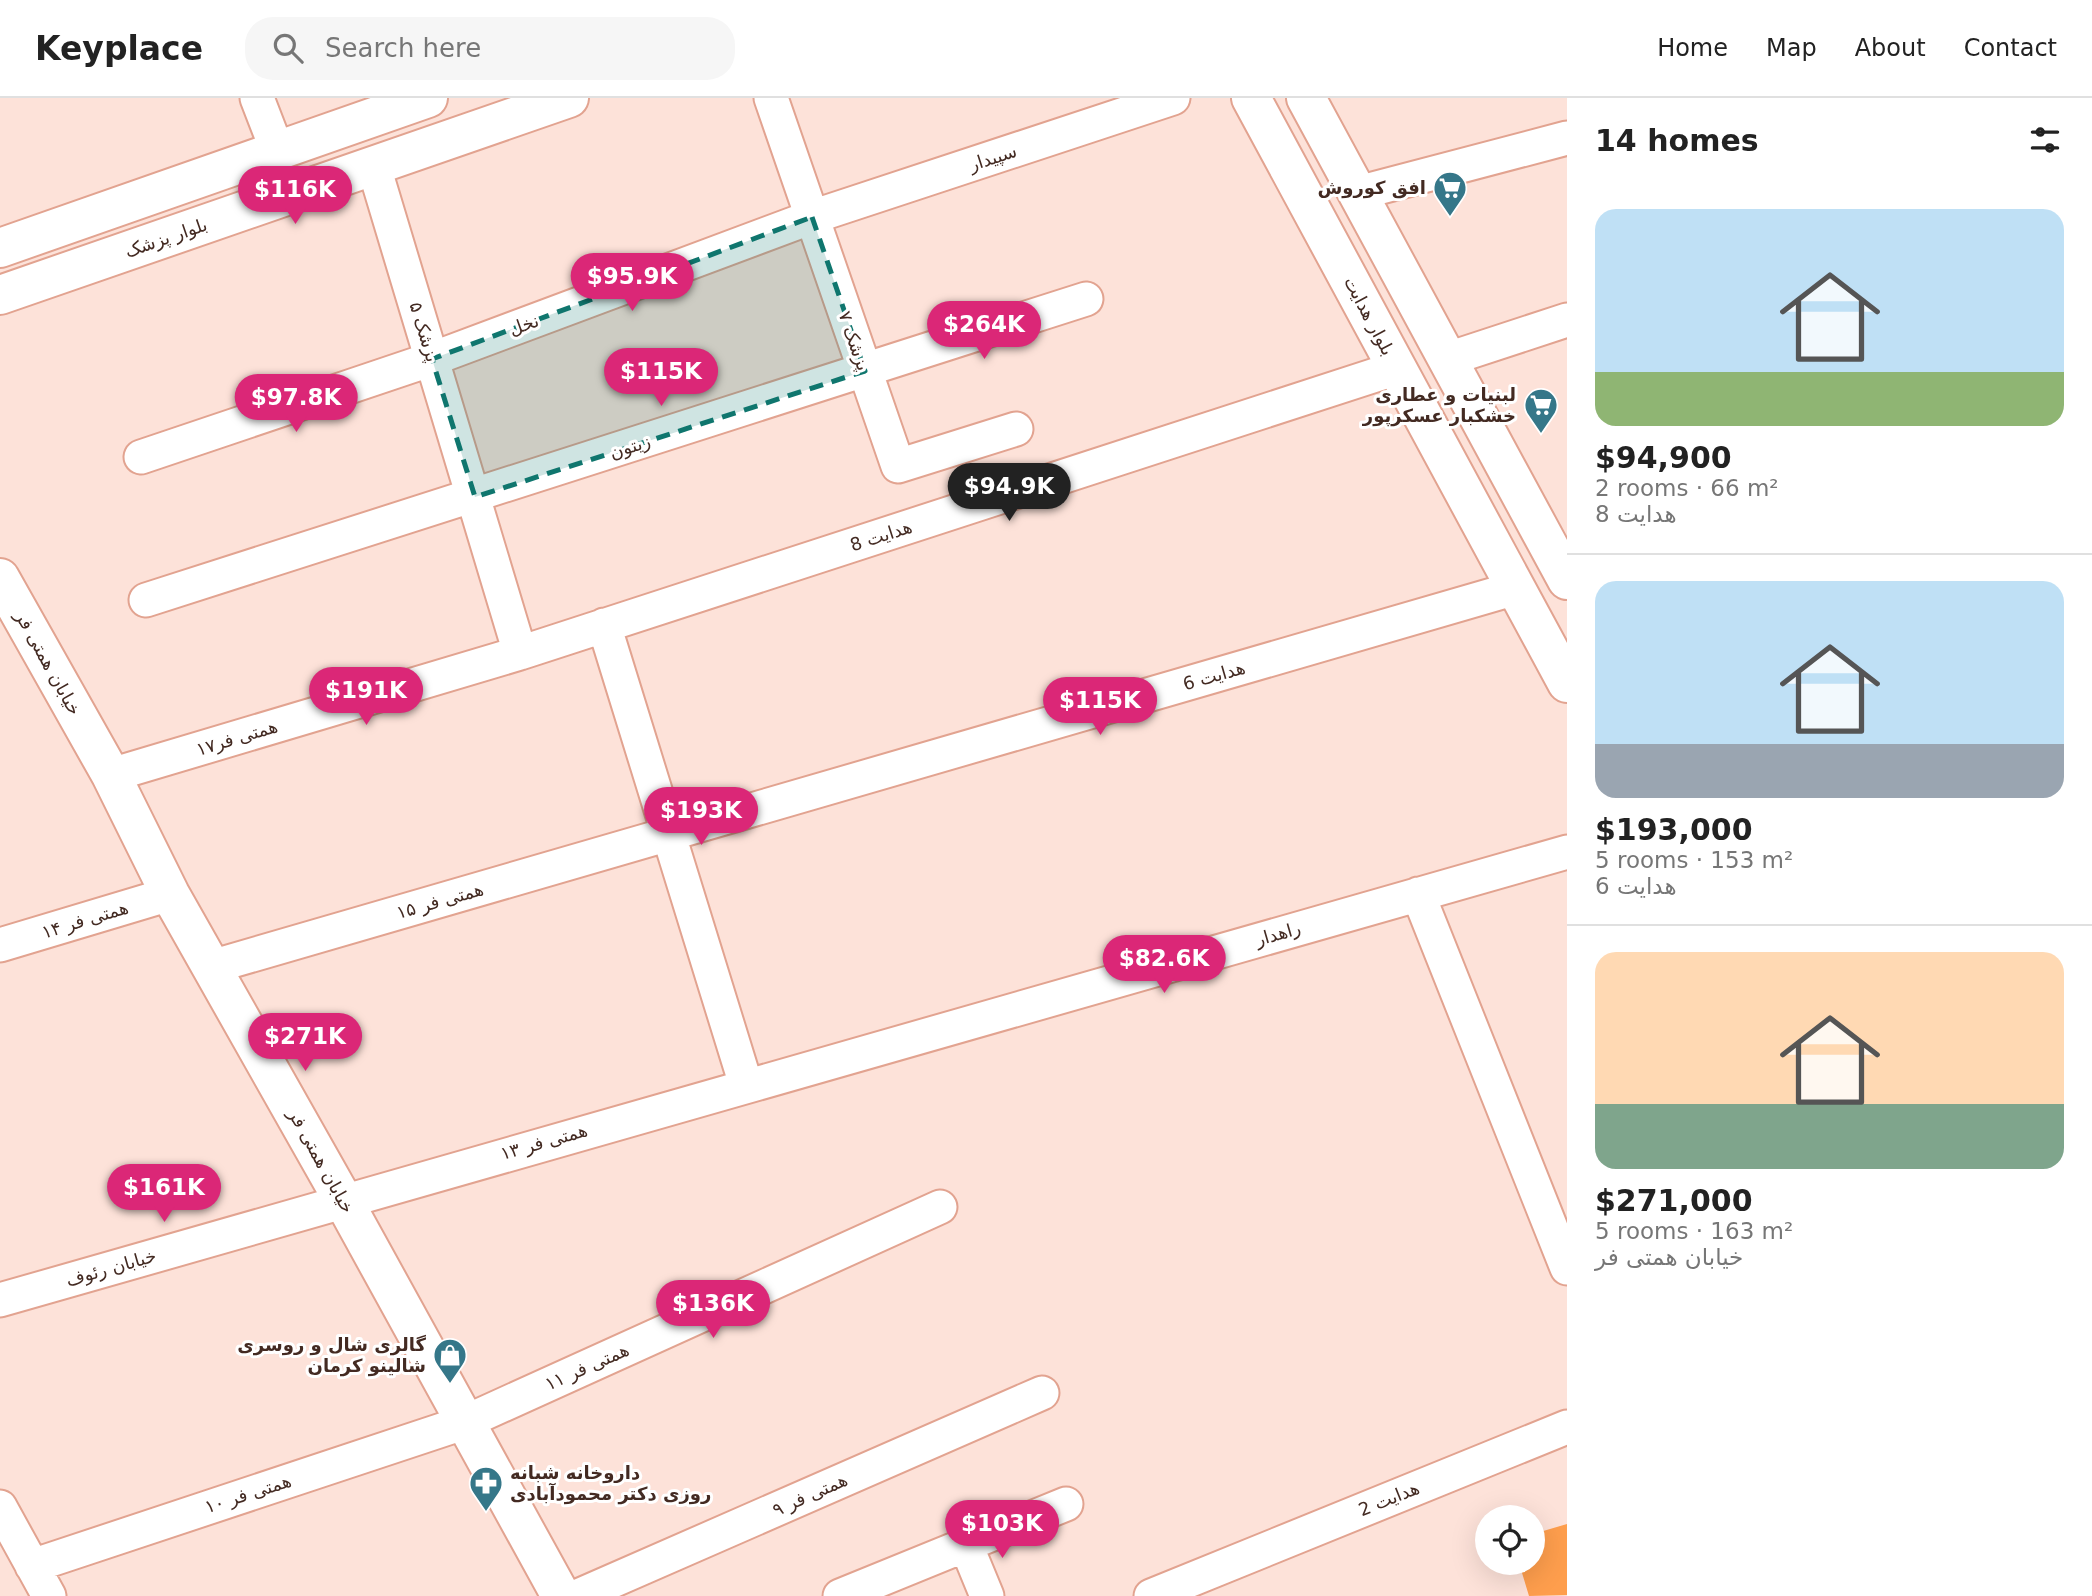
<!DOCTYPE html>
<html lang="en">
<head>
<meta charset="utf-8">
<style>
	body { margin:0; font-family:"DejaVu Sans","Noto Sans Arabic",sans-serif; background:#f6f6f6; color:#222; height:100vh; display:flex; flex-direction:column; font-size:26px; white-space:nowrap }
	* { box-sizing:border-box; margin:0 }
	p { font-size:23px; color:#767676 }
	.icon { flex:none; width:38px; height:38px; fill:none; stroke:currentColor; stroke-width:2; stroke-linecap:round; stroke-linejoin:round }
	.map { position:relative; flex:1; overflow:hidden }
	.sheet { display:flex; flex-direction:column; background:#fff; width:525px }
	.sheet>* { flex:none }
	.buttons { position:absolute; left:1475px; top:1407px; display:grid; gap:14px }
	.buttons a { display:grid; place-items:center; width:70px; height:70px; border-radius:50%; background:#fff; box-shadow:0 7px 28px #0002; font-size:35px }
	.price { position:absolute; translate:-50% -60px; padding:0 16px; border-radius:24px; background:#db2777; color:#fff; font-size:23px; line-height:46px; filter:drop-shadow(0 2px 4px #0008) }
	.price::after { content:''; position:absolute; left:50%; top:42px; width:21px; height:16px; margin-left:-10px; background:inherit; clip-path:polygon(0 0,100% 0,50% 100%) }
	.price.on { background:#222; color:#fff }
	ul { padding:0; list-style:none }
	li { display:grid; align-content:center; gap:14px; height:371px; padding:0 28px }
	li+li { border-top:2px solid #e0e0e0 }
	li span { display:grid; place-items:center; height:217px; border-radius:21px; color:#555 }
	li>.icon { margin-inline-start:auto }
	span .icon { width:126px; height:126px; fill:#fffc; stroke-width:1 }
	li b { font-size:30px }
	h2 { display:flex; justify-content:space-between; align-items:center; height:84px; padding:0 28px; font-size:30px }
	header { display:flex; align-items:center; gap:42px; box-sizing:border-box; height:98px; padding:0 35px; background:#fff; border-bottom:2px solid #e0e0e0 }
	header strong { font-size:33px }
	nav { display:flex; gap:38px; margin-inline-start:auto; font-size:24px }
	.search { width:490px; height:63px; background:#f6f6f6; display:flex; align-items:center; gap:18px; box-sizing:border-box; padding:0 24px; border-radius:28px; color:#767676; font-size:26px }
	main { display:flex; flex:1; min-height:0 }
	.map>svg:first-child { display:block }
	.building { fill:#fe9e4d }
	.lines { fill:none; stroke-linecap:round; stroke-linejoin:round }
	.minor-casing { stroke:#e2a390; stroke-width:37 }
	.major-casing { stroke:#e2a390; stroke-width:42 }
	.minor { stroke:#fff; stroke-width:33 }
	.major { stroke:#fff; stroke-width:38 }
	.marked { fill:#0f766e; fill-opacity:0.2; stroke:#0f766e; stroke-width:5; stroke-dasharray:14 9; stroke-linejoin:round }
	.labels { text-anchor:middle; stroke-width:6; stroke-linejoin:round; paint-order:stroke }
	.street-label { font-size:18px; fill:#432a22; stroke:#fff }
	.poi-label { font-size:18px; font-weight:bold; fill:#432a22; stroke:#fff; text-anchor:end }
</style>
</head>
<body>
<header>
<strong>Keyplace</strong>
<div class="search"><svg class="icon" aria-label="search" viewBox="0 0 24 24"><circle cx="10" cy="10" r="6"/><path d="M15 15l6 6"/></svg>Search here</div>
<nav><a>Home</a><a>Map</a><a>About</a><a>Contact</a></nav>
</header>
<main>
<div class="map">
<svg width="1567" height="1498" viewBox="0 0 1567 1498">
	<rect width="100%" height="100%" fill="#fde2d9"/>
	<path class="building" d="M 1567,1426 L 1567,1497 L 1529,1498 L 1519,1465 L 1533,1465 L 1533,1436 Z"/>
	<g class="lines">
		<defs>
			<path id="minor" d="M 257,0 L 277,52
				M 771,0 L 898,368 L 1016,331
				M 374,69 L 520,555
				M 1358,95 L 1567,40
				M 1448,261 L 1567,222
				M 141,359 L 432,261 L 812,119 L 1173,0
				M 146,502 L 1086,201
				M 604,527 L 746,987
				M 111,677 L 520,555 L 1397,270
				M 1418,796 L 1567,1170
				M 0,847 L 170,796
				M 211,869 L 1516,490
				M 0,1202 L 1567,754
				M 0,1409 L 49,1498
				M 966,1447 L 987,1498
				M 32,1468 L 463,1325 L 940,1109
				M 578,1498 L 1042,1295
				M 840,1498 L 1066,1406
				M 1151,1498 L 1567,1329"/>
			<path id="major" d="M 1251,0 L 1567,585
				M 1306,0 L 1567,482
				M 0,150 L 428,0
				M 0,197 L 569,0
				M 0,480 L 111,677 L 170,796 L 343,1102 L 561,1498"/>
		</defs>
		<use href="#minor" class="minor-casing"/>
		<use href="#major" class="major-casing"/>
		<use href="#minor" class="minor"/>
		<use href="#major" class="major"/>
	</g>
	<path class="marked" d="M 812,119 L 865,273 L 475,399 L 432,261 Z"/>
	<defs>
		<symbol id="supermarket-pin" viewBox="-11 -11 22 30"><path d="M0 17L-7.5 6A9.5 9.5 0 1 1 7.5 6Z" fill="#357789" stroke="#fff"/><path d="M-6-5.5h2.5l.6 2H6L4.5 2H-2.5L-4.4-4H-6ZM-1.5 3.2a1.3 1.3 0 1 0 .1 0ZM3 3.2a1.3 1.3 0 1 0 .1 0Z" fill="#fff"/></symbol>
		<symbol id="shop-pin" viewBox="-11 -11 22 30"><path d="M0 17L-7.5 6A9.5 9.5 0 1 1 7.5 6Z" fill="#357789" stroke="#fff"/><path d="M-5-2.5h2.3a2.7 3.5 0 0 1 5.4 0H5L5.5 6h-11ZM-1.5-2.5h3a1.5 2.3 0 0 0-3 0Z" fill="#fff"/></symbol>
		<symbol id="pharmacy-pin" viewBox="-11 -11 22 30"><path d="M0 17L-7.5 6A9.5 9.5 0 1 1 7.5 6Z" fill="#357789" stroke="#fff"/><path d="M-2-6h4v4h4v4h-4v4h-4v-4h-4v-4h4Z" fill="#fff"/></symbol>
	</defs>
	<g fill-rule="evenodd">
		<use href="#supermarket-pin" x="1431" y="71" width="38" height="52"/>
		<use href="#supermarket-pin" x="1522" y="288" width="38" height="52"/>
		<use href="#shop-pin" x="431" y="1238" width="38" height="52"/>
		<use href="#pharmacy-pin" x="467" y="1366" width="38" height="52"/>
	</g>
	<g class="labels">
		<g class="street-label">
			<text transform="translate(993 60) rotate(-18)" y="6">سپیدار</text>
			<text transform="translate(166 140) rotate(-19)" y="6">بلوار پزشک</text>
			<text transform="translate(1369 218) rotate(62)" y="6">بلوار هدایت</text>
			<text transform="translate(524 227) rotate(-20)" y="6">نخل</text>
			<text transform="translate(424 234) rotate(73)" y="6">پزشک ۵</text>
			<text transform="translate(854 243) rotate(71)" y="6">پزشک ۷</text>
			<text transform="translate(630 349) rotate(-18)" y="6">زیتون</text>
			<text transform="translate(881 438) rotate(-18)" y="6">هدایت 8</text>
			<text transform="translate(48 565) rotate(61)" y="6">خیابان همتی فر</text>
			<text transform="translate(1214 578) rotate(-16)" y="6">هدایت 6</text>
			<text transform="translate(237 640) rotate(-17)" y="6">همتی فر۱۷</text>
			<text transform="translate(440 803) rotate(-16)" y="6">همتی فر ۱۵</text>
			<text transform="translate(85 822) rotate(-17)" y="6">همتی فر ۱۴</text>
			<text transform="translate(1278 836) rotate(-16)" y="6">راهدار</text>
			<text transform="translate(544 1044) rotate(-16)" y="6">همتی فر ۱۳</text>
			<text transform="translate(321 1063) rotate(61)" y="6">خیابان همتی فر</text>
			<text transform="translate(111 1170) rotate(-16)" y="6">خیابان رئوف</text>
			<text transform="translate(587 1269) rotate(-24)" y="6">همتی فر ۱۱</text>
			<text transform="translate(248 1396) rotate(-18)" y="6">همتی فر ۱۰</text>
			<text transform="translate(810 1397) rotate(-24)" y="6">همتی فر ۹</text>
			<text transform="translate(1389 1401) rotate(-22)" y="6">هدایت 2</text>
		</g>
		<g class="poi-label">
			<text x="1426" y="96">افق کوروش</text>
			<text x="1516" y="303">لبنیات و عطاری<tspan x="1516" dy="21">خشکبار عسکرپور</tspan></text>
			<text x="426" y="1253">گالری شال و روسری<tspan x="426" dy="21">شالینو کرمان</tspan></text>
			<text x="510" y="1381" text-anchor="start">داروخانه‌ شبانه<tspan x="510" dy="21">روزی دکتر محمودآبادی</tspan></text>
		</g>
	</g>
</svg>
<div class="buttons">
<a><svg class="icon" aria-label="locate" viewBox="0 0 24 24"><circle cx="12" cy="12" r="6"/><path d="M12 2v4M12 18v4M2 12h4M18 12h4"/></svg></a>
</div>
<b class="price" style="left:295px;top:128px">$116K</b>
<b class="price" style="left:632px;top:215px">$95.9K</b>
<b class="price" style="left:984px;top:263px">$264K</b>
<b class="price" style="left:661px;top:310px">$115K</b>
<b class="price" style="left:296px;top:336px">$97.8K</b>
<b class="price on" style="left:1009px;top:425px">$94.9K</b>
<b class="price" style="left:366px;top:629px">$191K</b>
<b class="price" style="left:1100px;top:639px">$115K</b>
<b class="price" style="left:701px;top:749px">$193K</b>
<b class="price" style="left:1164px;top:897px">$82.6K</b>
<b class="price" style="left:305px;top:975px">$271K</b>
<b class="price" style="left:164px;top:1126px">$161K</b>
<b class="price" style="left:713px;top:1242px">$136K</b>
<b class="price" style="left:1002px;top:1462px">$103K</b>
</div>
<section class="sheet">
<h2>14 homes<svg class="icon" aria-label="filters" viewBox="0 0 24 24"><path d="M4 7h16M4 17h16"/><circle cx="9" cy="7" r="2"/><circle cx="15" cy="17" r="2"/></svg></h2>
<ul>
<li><span style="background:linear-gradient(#bfe0f5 75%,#8fb573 0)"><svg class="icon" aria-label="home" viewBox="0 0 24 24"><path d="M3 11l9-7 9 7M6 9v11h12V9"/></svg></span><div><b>$94,900</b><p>2 rooms · 66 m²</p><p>هدایت 8</p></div></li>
<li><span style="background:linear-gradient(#bfe0f5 75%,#9aa5b1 0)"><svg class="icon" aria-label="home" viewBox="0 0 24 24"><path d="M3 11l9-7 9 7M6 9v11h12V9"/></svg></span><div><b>$193,000</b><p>5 rooms · 153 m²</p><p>هدایت 6</p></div></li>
<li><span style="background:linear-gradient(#ffd9b3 70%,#7fa58c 0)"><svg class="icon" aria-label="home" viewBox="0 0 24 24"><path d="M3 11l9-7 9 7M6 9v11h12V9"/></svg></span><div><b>$271,000</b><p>5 rooms · 163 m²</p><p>خیابان همتی فر</p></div></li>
</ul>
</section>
</main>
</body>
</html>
